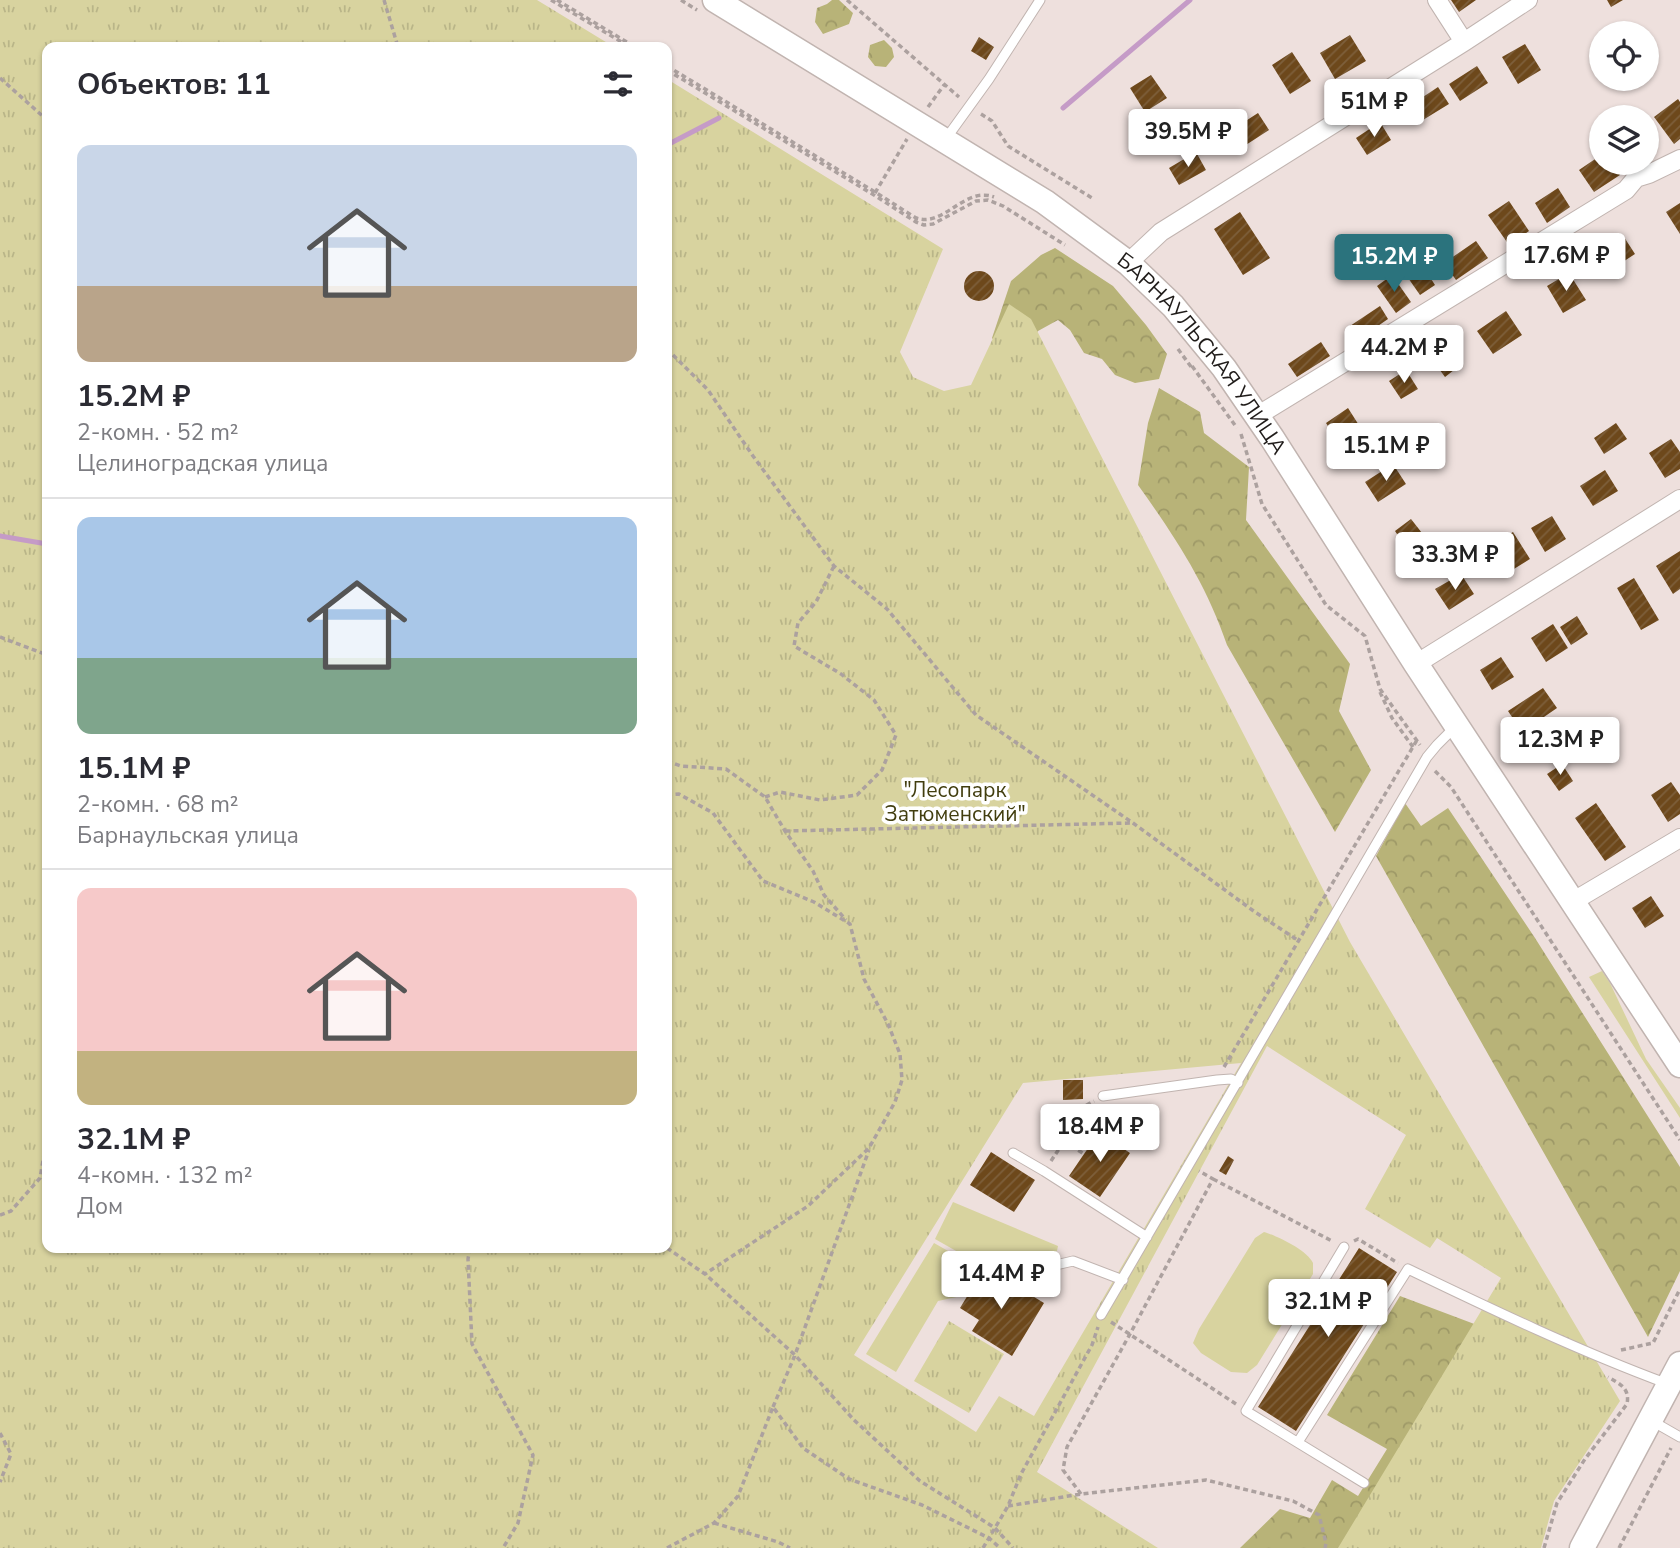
<!DOCTYPE html>
<html lang="ru">
<head>
<meta charset="utf-8">
<style>
	body { margin:0; font-family:"Nunito Sans",sans-serif; background:#f7f7f7; color:#2b2b33; height:100vh; display:flex; flex-direction:column; font-size:26px; white-space:nowrap }
	* { box-sizing:border-box; margin:0 }
	p { font-size:23px; color:#7c7c81 }
	.icon { flex:none; width:38px; height:38px; fill:none; stroke:currentColor; stroke-width:2; stroke-linecap:round; stroke-linejoin:round }
	.map { position:relative; flex:1; overflow:hidden }
	.details { position:absolute; left:42px; top:42px; width:630px; height:1211px; display:flex; flex-direction:column; background:#fff; border-radius:14px; box-shadow:0 2px 5px #0004 }
	.details>* { flex:none }
	.fabs { position:absolute; left:1589px; top:21px; display:grid; gap:14px }
	.fabs a { display:grid; place-items:center; width:70px; height:70px; border-radius:50%; background:#fff; box-shadow:0 2px 5px #0004; font-size:35px }
	.price { position:absolute; translate:-50% -60px; padding:0 16px; border-radius:7px; background:#fff; color:#222; font-size:23px; line-height:46px; filter:drop-shadow(0 2px 4px #0008) }
	.price::after { content:''; position:absolute; left:50%; top:42px; width:21px; height:16px; margin-left:-10px; background:inherit; clip-path:polygon(0 0,100% 0,50% 100%) }
	.price.on { background:#2b737d; color:#fff }
	ul { padding:0; list-style:none }
	li { display:grid; align-content:center; gap:14px; height:371px; padding:0 35px }
	li+li { border-top:2px solid #e1e1e2 }
	li span { display:grid; place-items:center; height:217px; border-radius:14px; color:#555 }
	li>.icon { margin-inline-start:auto }
	span .icon { width:126px; height:126px; fill:#fffc; stroke-width:1 }
	li b { font-size:30px }
	h2 { display:flex; justify-content:space-between; align-items:center; height:84px; padding:0 35px; font-size:30px }
	.map>svg:first-child { display:block }
	.grass { fill:#d8d39f }
	.forest { fill:url(#forest-crowns) }
	.park { fill:url(#park-tufts); fill-rule:evenodd }
	.lines { fill:none; stroke-linecap:round; stroke-linejoin:round }
	.stream { stroke:#c59bc7; stroke-width:5 }
	.building { fill:url(#building-hatch) }
	.lane-casing { stroke:#c1b4b0; stroke-width:11 }
	.street-casing { stroke:#c1b4b0; stroke-width:20 }
	.secondary-casing { stroke:#c1b4b0; stroke-width:27 }
	.path { stroke:#aca19f; stroke-width:3.5; stroke-dasharray:5 3.5; stroke-linecap:butt }
	.lane { stroke:#fff; stroke-width:9 }
	.street { stroke:#fff; stroke-width:18 }
	.secondary { stroke:#fff; stroke-width:24 }
	.labels { text-anchor:middle; stroke-width:7; stroke-linejoin:round; paint-order:stroke }
	.street-label { font-size:21px; fill:#1f1b19; stroke:#fff }
	.park-label { font-size:21px; fill:#423e0f; stroke:#fff }
</style>
</head>
<body>
<div class="map">
<svg width="1680" height="1548" viewBox="0 0 1680 1548">
	<defs>
		<pattern id="forest-crowns" width="20" height="18" patternUnits="userSpaceOnUse" patternTransform="scale(1.75)"><rect width="20" height="18" fill="#b8b378"/><path d="M2 6a3 3 0 1 1 6 0M12 15a3 3 0 1 1 6 0" fill="none" stroke="#9e9967"/></pattern>
		<pattern id="park-tufts" width="24" height="20" patternUnits="userSpaceOnUse" patternTransform="scale(1.75)"><rect width="24" height="20" fill="#d8d39f"/><path d="M3 7l-1-3M5 7V3M7 7l1-3M15 17l-1-3M17 17v-4M19 17l1-3" fill="none" stroke="#b9b588"/></pattern>
		<pattern id="building-hatch" width="6" height="6" patternUnits="userSpaceOnUse" patternTransform="scale(1.75)"><rect width="6" height="6" fill="#6d481b"/><path d="M-1 1l2-2M0 6l6-6M5 7l2-2" fill="none" stroke="#7d5f3b"/></pattern>
	</defs>
	<rect width="100%" height="100%" fill="#eee0dd"/>
	<path class="grass" d="M 1602,971 L 1610,983 L 1646,1059 L 1680,1108 L 1680,1118 L 1589,977 Z
		M 953,1202 L 1058,1246 L 1057,1251 L 1004,1268 L 979,1264 L 935,1239 Z
		M 1264,1232 C 1277,1236 1307,1250 1313,1263 C 1313,1264 1313,1273 1313,1274 L 1257,1365 L 1247,1373 L 1231,1372 L 1201,1353 L 1193,1343 L 1199,1329 L 1255,1238 Z
		M 934,1243 L 978,1268 L 961,1296 L 938,1301 L 896,1372 L 866,1354 Z"/>
	<path class="forest" d="M 832,0 L 839,0 L 853,13 L 849,24 L 823,34 L 815,22 L 817,8 L 827,4 Z
		M 884,40 L 892,48 L 894,57 L 886,67 L 875,66 L 868,57 L 870,45 Z
		M 1055,248 L 1113,286 L 1146,325 L 1167,354 L 1159,379 L 1135,383 L 1115,375 L 1102,359 L 1084,353 L 1070,330 L 1058,320 L 1038,331 L 1029,343 L 1004,352 L 992,338 L 1011,281 L 1041,255 Z
		M 1159,388 L 1200,412 L 1204,433 L 1249,467 L 1246,520 L 1350,664 L 1339,711 L 1371,770 L 1335,832 L 1227,645 C 1206,583 1175,537 1138,485 L 1148,423 Z
		M 1405,803 L 1421,826 L 1448,808 L 1535,938 L 1680,1167 L 1680,1271 L 1648,1337 L 1376,856 Z
		M 1400,1296 L 1477,1325 L 1415,1548 L 1240,1548 L 1280,1509 L 1310,1518 L 1332,1480 L 1358,1496 L 1387,1449 L 1327,1415 Z"/>
	<path class="park" d="M 0,0 L 537,0 L 614,47 L 47,47 L 47,1248 L 667,1248 L 667,79 L 943,249 L 900,352 L 913,377 L 944,391 L 971,385 L 1009,304 L 1031,319 L 1350,942 L 1620,1401 L 1554,1501 L 1541,1548 L 1338,1548 L 1501,1278 L 1437,1238 L 1430,1248 L 1365,1209 L 1406,1135 L 1267,1046 L 1037,1472 L 1158,1548 L 0,1548 ZM 1241,1063 L 1034,1416 L 999,1396 L 976,1432 L 854,1355 L 1023,1083 Z
		M 949,1321 L 1004,1354 L 969,1413 L 914,1381 Z"/>
	<g class="lines">
		<path class="stream" d="M 1063,108 L 1190,0
			M 667,145 L 719,118
			M 0,536 L 47,544"/>
	</g>
	<path class="building" d="M 1451,0 L 1476,0 L 1459,12 Z
		M 1607,0 L 1623,0 L 1611,7 Z
		M 1350,35 L 1366,61 L 1335,79 L 1320,53 Z
		M 979,37 L 994,47 L 986,60 L 971,51 Z
		M 1525,44 L 1541,70 L 1518,84 L 1502,57 Z
		M 1292,52 L 1311,81 L 1290,94 L 1272,65 Z
		M 1477,66 L 1488,83 L 1460,101 L 1449,84 Z
		M 1151,75 L 1167,98 L 1145,112 L 1130,88 Z
		M 1438,87 L 1449,104 L 1418,123 L 1408,107 Z
		M 1678,99 L 1680,102 L 1680,139 L 1674,144 L 1654,117 Z
		M 1258,113 L 1269,130 L 1235,152 L 1224,135 Z
		M 1380,122 L 1391,140 L 1367,155 L 1356,138 Z
		M 1196,152 L 1206,170 L 1179,185 L 1169,168 Z
		M 1601,155 L 1601,163 L 1612,163 L 1620,175 L 1594,192 L 1579,170 Z
		M 1558,188 L 1570,207 L 1547,223 L 1535,203 Z
		M 1509,201 L 1529,231 L 1509,245 L 1488,215 Z
		M 1680,203 L 1680,234 L 1666,212 Z
		M 1240,212 L 1270,258 L 1243,275 L 1214,229 Z
		M 1624,237 L 1635,254 L 1612,269 L 1601,252 Z
		M 1476,241 L 1488,258 L 1456,280 L 1444,263 Z
		M 1422,265 L 1435,285 L 1420,295 L 1406,275 Z
		M964 286a15 15 0 1 1 30 0a15 15 0 1 1-30 0Z
		M 1569,273 L 1586,300 L 1563,313 L 1547,286 Z
		M 1392,275 L 1411,302 L 1396,313 L 1377,286 Z
		M 1380,306 L 1388,319 L 1359,339 L 1350,326 Z
		M 1506,311 L 1522,335 L 1493,354 L 1477,331 Z
		M 1321,342 L 1330,356 L 1297,377 L 1288,364 Z
		M 1449,345 L 1463,363 L 1445,377 L 1431,358 Z
		M 1406,370 L 1418,389 L 1401,399 L 1389,381 Z
		M 1348,408 L 1362,430 L 1340,445 L 1326,423 Z
		M 1616,423 L 1627,439 L 1604,454 L 1594,438 Z
		M 1671,439 L 1680,452 L 1680,469 L 1665,478 L 1649,453 Z
		M 1393,464 L 1406,484 L 1378,502 L 1365,482 Z
		M 1605,470 L 1618,491 L 1593,506 L 1580,486 Z
		M 1552,516 L 1566,539 L 1545,552 L 1531,528 Z
		M 1411,519 L 1422,533 L 1405,546 L 1395,531 Z
		M 1513,532 L 1530,559 L 1509,572 L 1492,545 Z
		M 1680,551 L 1680,589 L 1673,594 L 1656,566 Z
		M 1461,574 L 1474,594 L 1449,610 L 1435,589 Z
		M 1634,578 L 1659,620 L 1641,630 L 1617,588 Z
		M 1577,616 L 1588,634 L 1571,645 L 1560,627 Z
		M 1553,624 L 1568,648 L 1546,662 L 1531,638 Z
		M 1501,657 L 1514,677 L 1492,690 L 1480,670 Z
		M 1543,688 L 1557,708 L 1522,732 L 1508,711 Z
		M 1554,722 L 1569,743 L 1540,763 L 1525,741 Z
		M 1562,764 L 1573,781 L 1559,791 L 1547,774 Z
		M 1671,782 L 1680,795 L 1680,814 L 1668,822 L 1651,795 Z
		M 1596,803 L 1626,847 L 1605,861 L 1575,818 Z
		M 1651,896 L 1664,916 L 1645,928 L 1632,908 Z
		M 1063,1080 L 1083,1080 L 1083,1099 L 1063,1100 Z
		M 1099,1132 L 1130,1153 L 1100,1197 L 1069,1176 Z
		M 991,1152 L 1035,1180 L 1014,1212 L 970,1185 Z
		M 1228,1156 L 1234,1160 L 1226,1175 L 1219,1171 Z
		M 1359,1248 L 1397,1272 L 1296,1431 L 1258,1407 Z
		M 985,1267 L 1044,1303 L 1012,1356 L 972,1331 L 979,1320 L 960,1308 Z"/>
	<g class="lines">
		<defs>
			<path id="lane" d="M 945,140 L 989,79 L 1040,0
				M 1103,1096 L 1217,1080 L 1231,1079 L 1238,1083
				M 1013,1153 L 1044,1171 L 1147,1237
				M 1344,1247 L 1246,1411 L 1364,1483
				M 1013,1275 L 1073,1261 L 1123,1280
				M 1101,1315 L 1427,757 L 1437,745 L 1456,726
				M 1652,1421 L 1680,1437
				M 1298,1442 L 1408,1269 C 1493,1310 1579,1351 1668,1384"/>
			<path id="street" d="M 1437,0 L 1464,42
				M 1128,263 L 1161,232 L 1464,42 L 1528,0
				M 1257,416 L 1626,190 L 1636,178 L 1649,174 L 1680,159
				M 1416,664 L 1680,499
				M 1572,902 L 1680,838"/>
			<g id="secondary">
				<path id="s1" d="M 715,0 L 1045,202 L 1128,263 L 1173,306 L 1224,368 L 1272,438 L 1416,664 L 1680,1065"/>
				<path d="M 1582,1548 L 1680,1364"/>
			</g>
		</defs>
		<use href="#lane" class="lane-casing"/>
		<use href="#street" class="street-casing"/>
		<use href="#secondary" class="secondary-casing"/>
		<path class="path" d="M 384,0 L 398,47
			M 551,0 L 630,47
			M 557,0 L 635,47
			M 681,0 L 697,10
			M 847,0 L 959,97
			M 667,66 L 875,192 L 916,218 C 944,228 964,186 994,197
			M 667,70 L 874,195 L 916,222 L 924,225 L 933,224 L 976,201 L 988,200 L 1003,206 L 1065,245
			M 0,78 L 47,120
			M 928,107 L 944,85
			M 981,114 L 992,121 L 1008,146 L 1092,198
			M 875,193 L 907,139
			M 667,349 L 708,390 L 753,456 L 834,566 L 887,609 L 976,715 L 1133,823 L 1255,912 L 1299,941
			M 1178,349 L 1192,368
			M 1192,366 L 1237,428
			M 1241,434 L 1262,504 L 1326,605 L 1365,636 L 1380,689 L 1420,745
			M 0,637 L 47,655
			M 1380,692 L 1392,718 L 1413,747
			M 667,761 L 681,766 L 726,769 L 765,797 L 785,831 L 813,871 L 824,895 L 846,920
			M 1435,771 L 1451,787 L 1680,1140
			M 667,795 L 679,794 L 713,813 L 763,881 L 814,902 L 850,924 L 864,979 L 888,1024 L 900,1054 L 902,1080 L 895,1102 L 869,1148 L 808,1206 L 705,1274
			M 765,797 L 780,792 L 820,800 L 857,795 L 882,770 L 896,735 L 874,700 L 841,674 L 794,646 L 798,623 L 816,602 L 834,566
			M 785,831 L 1131,823
			M 1224,1067 L 1417,740
			M 1064,1141 L 1084,1154
			M 1051,1161 L 1081,1116 L 1081,1108 L 1094,1101
			M 1213,1179 L 1332,1241
			M 0,1215 L 11,1211 L 40,1178 L 47,1138
			M 1354,1241 L 1358,1239 L 1398,1263
			M 470,1248 L 468,1259 L 472,1344 L 533,1455 L 518,1523 L 503,1548
			M 667,1248 L 705,1274 L 795,1355 L 854,1420 L 920,1481 L 995,1528 L 1013,1548
			M 1111,1322 L 1236,1404
			M 1621,1350 L 1653,1343 L 1680,1289
			M 773,1407 L 795,1355 L 869,1150
			M 0,1433 L 11,1454 L 0,1482
			M 1081,1494 L 1063,1470 L 1067,1447 L 1130,1334 L 1213,1179 L 1199,1171
			M 1008,1506 L 1081,1494 L 1206,1480 L 1293,1501 L 1319,1515 L 1326,1543 L 1325,1548
			M 714,1523 L 778,1542 L 790,1548
			M 667,1548 L 714,1523 L 738,1496 L 773,1407 L 803,1448 L 849,1479 L 922,1505 L 989,1538 L 1000,1548
			M 983,1548 L 1008,1506 L 1021,1474 L 1092,1345 L 1098,1327
			M 1544,1548 L 1557,1503 L 1585,1459 L 1627,1404 C 1630,1388 1620,1384 1608,1377
			M 1619,1548 L 1671,1448"/>
		<use href="#lane" class="lane"/>
		<use href="#street" class="street"/>
		<use href="#secondary" class="secondary"/>
	</g>
	<g class="labels">
		<g class="street-label">
			<text dy="7" stroke="none"><textPath href="#s1" startOffset="607">БАРНАУЛЬСКАЯ УЛИЦА</textPath></text>
		</g>
		<g class="park-label">
			<text x="955" y="797">"Лесопарк<tspan x="955" dy="24">Затюменский"</tspan></text>
		</g>
	</g>
</svg>
<div class="fabs">
<a><svg class="icon" aria-label="locate" viewBox="0 0 24 24"><circle cx="12" cy="12" r="6"/><path d="M12 2v4M12 18v4M2 12h4M18 12h4"/></svg></a>
<a><svg class="icon" aria-label="layers" viewBox="0 0 24 24"><path d="M12 4l9 5-9 5-9-5zM3 14l9 5 9-5"/></svg></a>
</div>
<b class="price" style="left:1374px;top:139px">51M ₽</b>
<b class="price" style="left:1188px;top:169px">39.5M ₽</b>
<b class="price" style="left:1566px;top:293px">17.6M ₽</b>
<b class="price on" style="left:1394px;top:294px">15.2M ₽</b>
<b class="price" style="left:1404px;top:385px">44.2M ₽</b>
<b class="price" style="left:1386px;top:483px">15.1M ₽</b>
<b class="price" style="left:1455px;top:592px">33.3M ₽</b>
<b class="price" style="left:1560px;top:777px">12.3M ₽</b>
<b class="price" style="left:1100px;top:1164px">18.4M ₽</b>
<b class="price" style="left:1001px;top:1311px">14.4M ₽</b>
<b class="price" style="left:1328px;top:1339px">32.1M ₽</b>
<section class="details">
<h2>Объектов: 11<svg class="icon" aria-label="filters" viewBox="0 0 24 24"><path d="M4 7h16M4 17h16"/><circle cx="9" cy="7" r="2"/><circle cx="15" cy="17" r="2"/></svg></h2>
<ul>
<li><span style="background:linear-gradient(#c9d6e8 65%,#b9a48a 0)"><svg class="icon" aria-label="home" viewBox="0 0 24 24"><path d="M3 11l9-7 9 7M6 9v11h12V9"/></svg></span><div><b>15.2M ₽</b><p>2-комн. · 52 m²</p><p>Целиноградская улица</p></div></li>
<li><span style="background:linear-gradient(#a9c7e8 65%,#7fa58c 0)"><svg class="icon" aria-label="home" viewBox="0 0 24 24"><path d="M3 11l9-7 9 7M6 9v11h12V9"/></svg></span><div><b>15.1M ₽</b><p>2-комн. · 68 m²</p><p>Барнаульская улица</p></div></li>
<li><span style="background:linear-gradient(#f6c9c9 75%,#c2b280 0)"><svg class="icon" aria-label="home" viewBox="0 0 24 24"><path d="M3 11l9-7 9 7M6 9v11h12V9"/></svg></span><div><b>32.1M ₽</b><p>4-комн. · 132 m²</p><p>Дом</p></div></li>
</ul>
</section>
</div>
</body>
</html>
